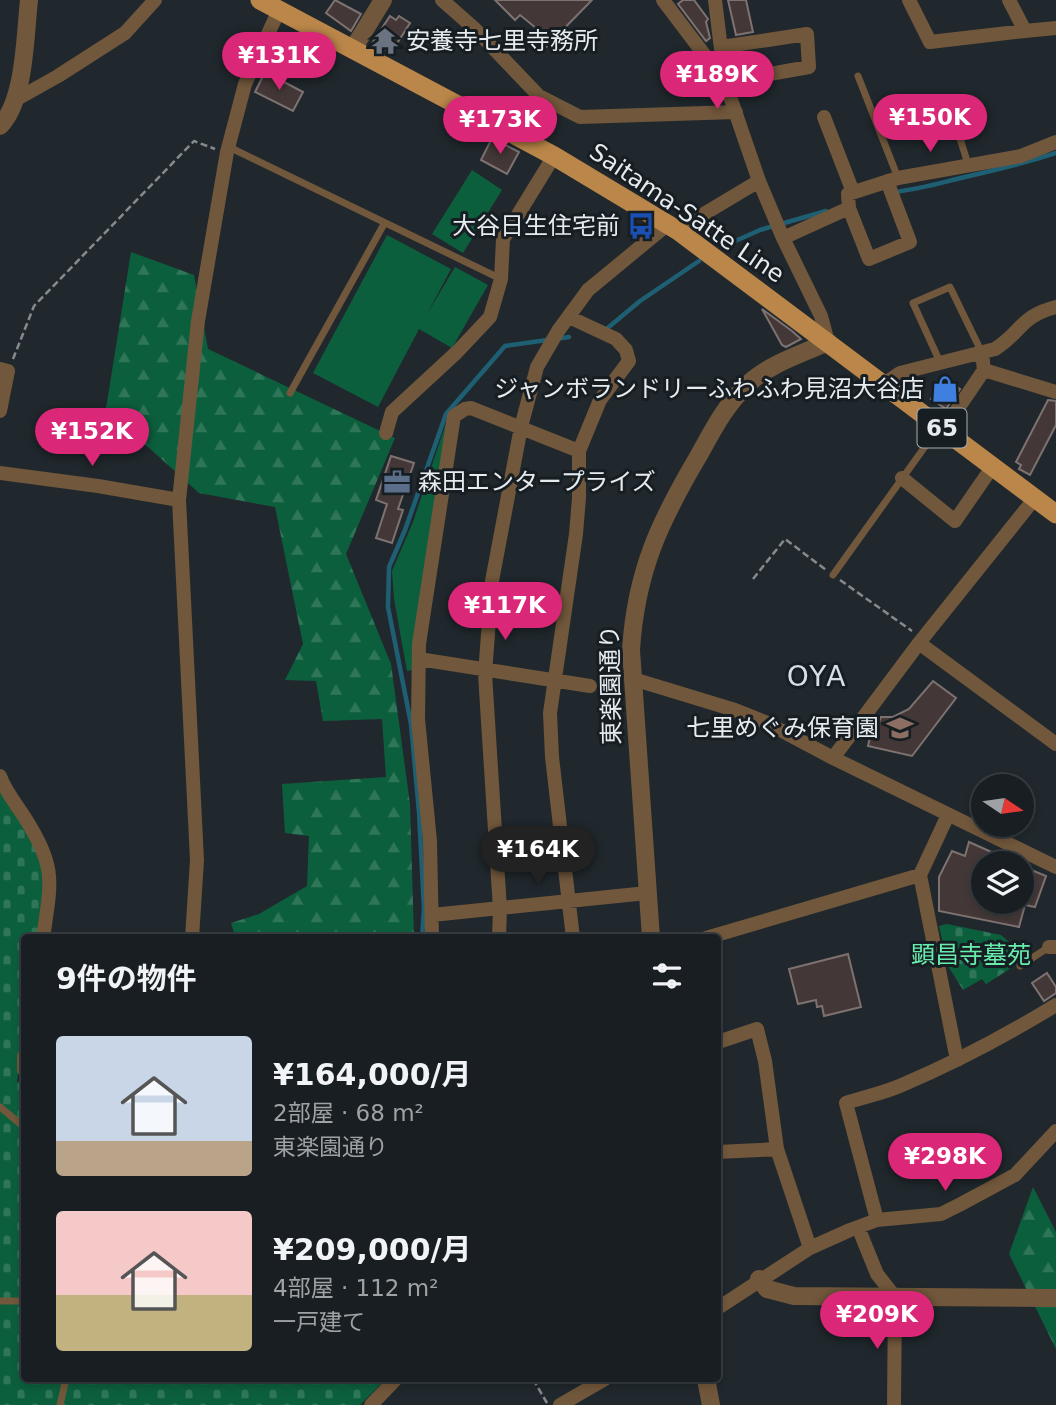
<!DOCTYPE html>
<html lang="ja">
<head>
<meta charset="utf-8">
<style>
	body { margin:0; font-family:"DejaVu Sans","Noto Sans JP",sans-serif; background:#21272a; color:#f1f3f6; height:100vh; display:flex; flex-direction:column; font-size:26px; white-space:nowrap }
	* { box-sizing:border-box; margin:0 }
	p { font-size:23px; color:#9fa2a5 }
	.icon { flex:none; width:38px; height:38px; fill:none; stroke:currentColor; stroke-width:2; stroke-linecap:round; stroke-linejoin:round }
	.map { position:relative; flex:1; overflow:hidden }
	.side { position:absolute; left:21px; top:934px; width:700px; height:448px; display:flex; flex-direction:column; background:#181e22; border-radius:7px; box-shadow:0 4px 10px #0003,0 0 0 2px #363c40 }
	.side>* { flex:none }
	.needle { width:46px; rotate:103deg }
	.fabs { position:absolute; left:971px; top:774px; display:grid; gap:14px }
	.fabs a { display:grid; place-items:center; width:63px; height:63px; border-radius:50%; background:#181e22; box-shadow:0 4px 10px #0003,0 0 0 2px #363c40; font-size:35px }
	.price { position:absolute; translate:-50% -60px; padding:0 16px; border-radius:24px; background:#db2777; color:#fff; font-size:23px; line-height:46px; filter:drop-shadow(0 2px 4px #0008) }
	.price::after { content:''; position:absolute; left:50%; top:42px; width:21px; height:16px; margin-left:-10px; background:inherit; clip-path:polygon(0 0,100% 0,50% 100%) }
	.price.selected { background:#222; color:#fff }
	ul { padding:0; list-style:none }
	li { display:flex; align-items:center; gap:21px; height:175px; padding:0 35px }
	li span { display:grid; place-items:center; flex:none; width:196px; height:140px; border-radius:7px; color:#555 }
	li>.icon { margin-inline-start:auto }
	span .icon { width:84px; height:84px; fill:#fffc; stroke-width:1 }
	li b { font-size:30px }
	h2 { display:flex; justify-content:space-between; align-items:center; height:84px; padding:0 35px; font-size:30px }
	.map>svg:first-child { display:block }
	.forest { fill:url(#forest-firs) }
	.cemetery { fill:url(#cemetery-stones) }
	.green { fill:#0c5f3d }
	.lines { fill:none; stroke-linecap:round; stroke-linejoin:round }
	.stream { stroke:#1f5f74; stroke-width:4.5 }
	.building { fill:#433837; stroke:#7e7271; stroke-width:2 }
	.path { stroke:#848a8e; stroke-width:2.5; stroke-dasharray:7 3.5; stroke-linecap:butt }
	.service { stroke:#71573b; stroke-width:7 }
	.minor { stroke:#71573b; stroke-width:14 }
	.tertiary { stroke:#71573b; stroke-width:18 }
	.primary { stroke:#ba8649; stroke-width:19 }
	.labels { text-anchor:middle; stroke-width:6; stroke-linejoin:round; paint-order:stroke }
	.shield { fill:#171e23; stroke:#a8aeb1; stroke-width:2 }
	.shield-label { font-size:23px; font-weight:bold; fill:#e6ebee }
	.poi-label { font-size:24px; fill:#e6ebee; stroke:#171e23; text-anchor:end }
	.street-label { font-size:24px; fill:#e6ebee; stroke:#171e23 }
	.park-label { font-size:24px; fill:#68ecac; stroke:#171e23 }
	.quarter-label { font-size:28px; letter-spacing:2px; fill:#d6dfe7; stroke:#171e23 }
</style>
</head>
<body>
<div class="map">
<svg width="1056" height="1405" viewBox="0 0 1056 1405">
	<defs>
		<pattern id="forest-firs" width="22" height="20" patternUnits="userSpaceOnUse" patternTransform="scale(1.75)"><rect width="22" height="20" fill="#0c5f3d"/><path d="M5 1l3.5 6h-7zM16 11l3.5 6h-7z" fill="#2f7659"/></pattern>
		<pattern id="cemetery-stones" width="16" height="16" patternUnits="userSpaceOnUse" patternTransform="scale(1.75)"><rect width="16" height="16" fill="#0c5f3d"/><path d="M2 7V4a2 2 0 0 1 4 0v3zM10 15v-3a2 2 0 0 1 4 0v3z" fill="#2f7659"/></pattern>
	</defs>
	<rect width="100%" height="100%" fill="#20282d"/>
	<path class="forest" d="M 131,252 L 194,275 L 208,349 L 395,438 L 346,554 L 391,664 L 410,804 L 414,938 L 236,938 L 231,923 L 259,914 L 307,886 L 309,836 L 285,833 L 282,784 L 386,777 L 382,719 L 323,721 L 316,681 L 285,680 L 303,644 L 275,507 L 199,493 L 106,409 Z
		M 1033,1187 L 1056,1232 L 1056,1349 L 1009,1254 Z"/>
	<path class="cemetery" d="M 0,789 L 35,840 L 45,880 L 38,938 L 24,938 L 24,1029 L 17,1082 L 24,1083 L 24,1379 L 386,1379 L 360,1405 L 0,1405 Z
		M 947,924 L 1001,935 L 1027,958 L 986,984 L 982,979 L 963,990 L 948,966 L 939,926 Z"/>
	<path class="green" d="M 472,170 L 502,190 L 463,253 L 432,234 Z
		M 387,235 L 451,269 L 427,314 L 455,267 L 488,285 L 452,348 L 419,329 L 378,407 L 313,373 Z
		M 448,417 L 414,670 L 407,671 L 394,599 L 392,571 L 413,522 Z"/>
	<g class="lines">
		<path class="stream" d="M 894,192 C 921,189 940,183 965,177 C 996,170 1026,163 1056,153
			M 724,246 L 760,230 L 826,211
			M 604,331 L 640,301 L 699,261
			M 556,339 L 569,337
			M 422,938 L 424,909 L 419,812 L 411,724 L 388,607 L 389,567 L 405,530 L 446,414 L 505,346 L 547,340"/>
	</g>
	<path class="building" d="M 335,0 L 361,14 L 351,31 L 326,13 Z
		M 495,0 L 592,0 L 545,48 L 530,34 L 536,28 L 520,15 L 515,20 Z
		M 683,0 L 694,0 L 708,19 L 706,22 L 710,38 L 706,41 L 678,4 Z
		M 728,0 L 746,0 L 753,32 L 736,35 Z
		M 390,16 L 396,20 L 399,16 L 410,23 L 391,53 L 373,42 Z
		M 265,72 L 303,92 L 293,111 L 255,92 Z
		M 492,138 L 519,152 L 507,174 L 481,160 Z
		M 762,309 L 792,331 L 801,339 L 786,347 L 782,345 Z
		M 944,379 L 960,389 L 946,409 L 931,399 Z
		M 1048,400 L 1056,401 L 1056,425 L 1030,475 L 1019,469 L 1021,465 L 1016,462 Z
		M 391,456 L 414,463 L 398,509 L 403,510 L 392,543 L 376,538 L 387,504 L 376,500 Z
		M 933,681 L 956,698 L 912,756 L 868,746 L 871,732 L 876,732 L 877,722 L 879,722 L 881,717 L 893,717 L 909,709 Z
		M 969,842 L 1016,863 L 984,863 L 984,901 L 1022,901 L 1022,866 L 1046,876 L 1035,907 L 1025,905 L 1019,927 L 939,911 L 939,877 L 952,851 L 965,856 Z
		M 848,954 L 861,1007 L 824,1016 L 822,1006 L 817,1007 L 816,1000 L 798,1004 L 789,969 Z
		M 1047,973 L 1056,987 L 1056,993 L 1044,1001 L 1032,983 Z"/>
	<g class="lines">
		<path class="path" d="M 13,359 L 34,306 L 194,141 L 215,149
			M 753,579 L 785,539 L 826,570
			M 840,580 L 912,631
			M 533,1379 L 547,1403"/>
		<path class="service" d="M 858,76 L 898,178
			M 957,129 L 968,164
			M 229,147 L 501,279
			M 940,362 L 913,303 L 950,287 L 982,353
			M 290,393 L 384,224
			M 833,575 L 934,434 L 940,431
			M 1020,966 L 1049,947
			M 0,1107 L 24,1127
			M 0,1301 L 24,1301
			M 60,1405 L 66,1379"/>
		<path class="minor" d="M 442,0 L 475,29 L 539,96 L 580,117 L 736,112
			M 663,0 L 725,82 L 759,181 L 783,238 L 821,316 L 828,342
			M 715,0 L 725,82 L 809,67 L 807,34 L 721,47
			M 909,0 L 930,42 L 1025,31
			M 1009,0 L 1025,31 L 1056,28
			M 17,99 L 58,76 L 125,33 L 155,0
			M 824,117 L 853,192
			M 849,208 L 869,259 L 910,242 L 887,181
			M 677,230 L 759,181
			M 783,238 L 849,208 L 848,194 L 898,178 L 1021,156 L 1056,142
			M 569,317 L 616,339 L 626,350 L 629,361 L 600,400 L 579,451 L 579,498 L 576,534 L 550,713 L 552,757 L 573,938
			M 0,369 L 8,371 L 0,411
			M 984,370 L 1056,392
			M 884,384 L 900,373 L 995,349 C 1022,332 1020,316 1056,307
			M 944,429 L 984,370 L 982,353
			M 386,433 L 392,412 L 457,352 L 490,317 L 501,279 L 503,239 L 554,156
			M 0,473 L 98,486 L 179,500
			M 902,478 L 955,521 L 993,466
			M 919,643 L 1056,744
			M 419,659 L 590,686
			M 633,679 L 735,710 L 765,722 L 833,758 L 1056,867
			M 833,758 L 919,643 L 1035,498
			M 0,776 C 5,791 17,805 25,818 C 57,868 51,882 43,938
			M 948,815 L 920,875 L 957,1060
			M 432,915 L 647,893
			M 192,938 L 197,860 L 179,500 L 198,321 L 227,152 L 245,84 L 279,10
			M 432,938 L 430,841 L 418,719 L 419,644 L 454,416 L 465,409 L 471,408 L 579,451
			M 499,938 L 500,909 L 485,674 L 492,581 L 521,427 L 537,367 L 558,331 L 588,290 L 668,224
			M 706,938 L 920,875
			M 1049,947 L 1056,947
			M 718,1042 L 757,1029 L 765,1061 L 777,1149 L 810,1248
			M 24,1056 L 24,1070
			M 718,1152 L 777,1149
			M 877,1220 L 846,1103 C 864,1097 884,1093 902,1085 C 956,1062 1007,1035 1056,1005
			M 858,1227 L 877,1274 L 895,1297 L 894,1405
			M 718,1308 L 810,1248 L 850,1230 L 877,1220 L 941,1214 L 961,1204 L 1015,1175 L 1056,1131
			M 371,1405 L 396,1379
			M 560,1405 L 605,1379"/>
		<path class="tertiary" d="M 353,49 L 383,0
			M 0,126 C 25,101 25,36 29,0
			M 651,938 L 631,650 C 636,571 660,521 699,455 C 713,430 726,404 748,384 C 769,364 801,354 828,342
			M 759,1279 L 767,1289 L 794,1296 L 1056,1298
			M 706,1379 L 711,1405"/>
		<path class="primary" d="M 260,0 L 554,156 L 677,230 L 1056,514"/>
	</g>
	<defs>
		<symbol id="temple-bare" viewBox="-9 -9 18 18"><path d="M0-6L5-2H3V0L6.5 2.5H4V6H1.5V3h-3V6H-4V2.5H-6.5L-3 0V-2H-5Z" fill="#6b7280" stroke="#171e23" stroke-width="2.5" paint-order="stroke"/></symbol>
		<symbol id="bus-bare" viewBox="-9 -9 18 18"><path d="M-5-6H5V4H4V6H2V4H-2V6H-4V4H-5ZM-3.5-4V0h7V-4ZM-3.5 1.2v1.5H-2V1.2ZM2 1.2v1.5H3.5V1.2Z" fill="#1a4fb4" stroke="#171e23" stroke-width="2.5" paint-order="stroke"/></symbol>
		<symbol id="shop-bare" viewBox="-9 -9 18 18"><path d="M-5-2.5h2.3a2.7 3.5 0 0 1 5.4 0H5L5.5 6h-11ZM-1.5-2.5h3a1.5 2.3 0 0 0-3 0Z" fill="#3f7fe0" stroke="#171e23" stroke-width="2.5" paint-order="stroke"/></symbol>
		<symbol id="office-bare" viewBox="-9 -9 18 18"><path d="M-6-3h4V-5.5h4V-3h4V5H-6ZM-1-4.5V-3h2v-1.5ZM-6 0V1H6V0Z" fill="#5c6f8a" stroke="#171e23" stroke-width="2.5" paint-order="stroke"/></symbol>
		<symbol id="school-bare" viewBox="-9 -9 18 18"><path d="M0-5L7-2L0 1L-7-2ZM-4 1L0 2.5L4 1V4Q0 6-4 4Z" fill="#8d6e63" stroke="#171e23" stroke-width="2.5" paint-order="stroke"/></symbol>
	</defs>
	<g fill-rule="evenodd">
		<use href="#temple-bare" x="366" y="22" width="38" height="38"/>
		<use href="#bus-bare" x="622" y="207" width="38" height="38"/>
		<use href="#shop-bare" x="926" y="370" width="38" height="38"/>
		<use href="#office-bare" x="378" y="463" width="38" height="38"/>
		<use href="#school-bare" x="881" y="709" width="38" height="38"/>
	</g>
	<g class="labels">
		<rect class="shield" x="917.5" y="408.5" width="49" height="39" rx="5"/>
		<g class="shield-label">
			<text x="942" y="436">65</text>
		</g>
		<g class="poi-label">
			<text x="406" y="49" text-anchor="start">安養寺七里寺務所</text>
			<text x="620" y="234">大谷日生住宅前</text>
			<text x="924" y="397">ジャンボランドリーふわふわ見沼大谷店</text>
			<text x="418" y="490" text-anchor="start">森田エンタープライズ</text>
			<text x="879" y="736">七里めぐみ保育園</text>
		</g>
		<g class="street-label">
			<text transform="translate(687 213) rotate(34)" y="8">Saitama-Satte Line</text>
			<text transform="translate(611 685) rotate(-91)" y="8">東楽園通り</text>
		</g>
		<g class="park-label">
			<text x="971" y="963">顕昌寺墓苑</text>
		</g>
		<g class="quarter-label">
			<text x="817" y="686">OYA</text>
		</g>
	</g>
</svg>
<div class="fabs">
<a><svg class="needle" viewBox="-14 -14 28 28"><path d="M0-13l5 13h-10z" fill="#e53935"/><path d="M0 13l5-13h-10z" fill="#9fa2a5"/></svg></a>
<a><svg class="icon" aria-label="layers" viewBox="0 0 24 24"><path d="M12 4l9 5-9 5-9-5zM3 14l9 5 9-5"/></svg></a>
</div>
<b class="price" style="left:279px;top:92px">¥131K</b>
<b class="price" style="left:717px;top:111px">¥189K</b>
<b class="price" style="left:930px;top:154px">¥150K</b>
<b class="price" style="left:500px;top:156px">¥173K</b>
<b class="price" style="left:92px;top:468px">¥152K</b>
<b class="price" style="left:505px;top:642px">¥117K</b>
<b class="price selected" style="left:538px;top:886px">¥164K</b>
<b class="price" style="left:945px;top:1193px">¥298K</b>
<b class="price" style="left:877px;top:1351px">¥209K</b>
<section class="side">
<h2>9件の物件<svg class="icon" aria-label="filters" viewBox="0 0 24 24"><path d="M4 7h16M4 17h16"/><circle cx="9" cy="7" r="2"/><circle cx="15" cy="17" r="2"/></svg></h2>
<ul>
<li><span style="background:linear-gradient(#c9d6e8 75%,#b9a48a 0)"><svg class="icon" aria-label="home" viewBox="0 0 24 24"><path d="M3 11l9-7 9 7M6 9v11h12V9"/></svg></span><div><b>¥164,000/月</b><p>2部屋 · 68 m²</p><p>東楽園通り</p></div></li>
<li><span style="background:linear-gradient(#f6c9c9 60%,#c2b280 0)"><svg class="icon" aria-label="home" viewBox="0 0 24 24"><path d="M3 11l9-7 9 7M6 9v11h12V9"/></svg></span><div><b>¥209,000/月</b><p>4部屋 · 112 m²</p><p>一戸建て</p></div></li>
</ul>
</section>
</div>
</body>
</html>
